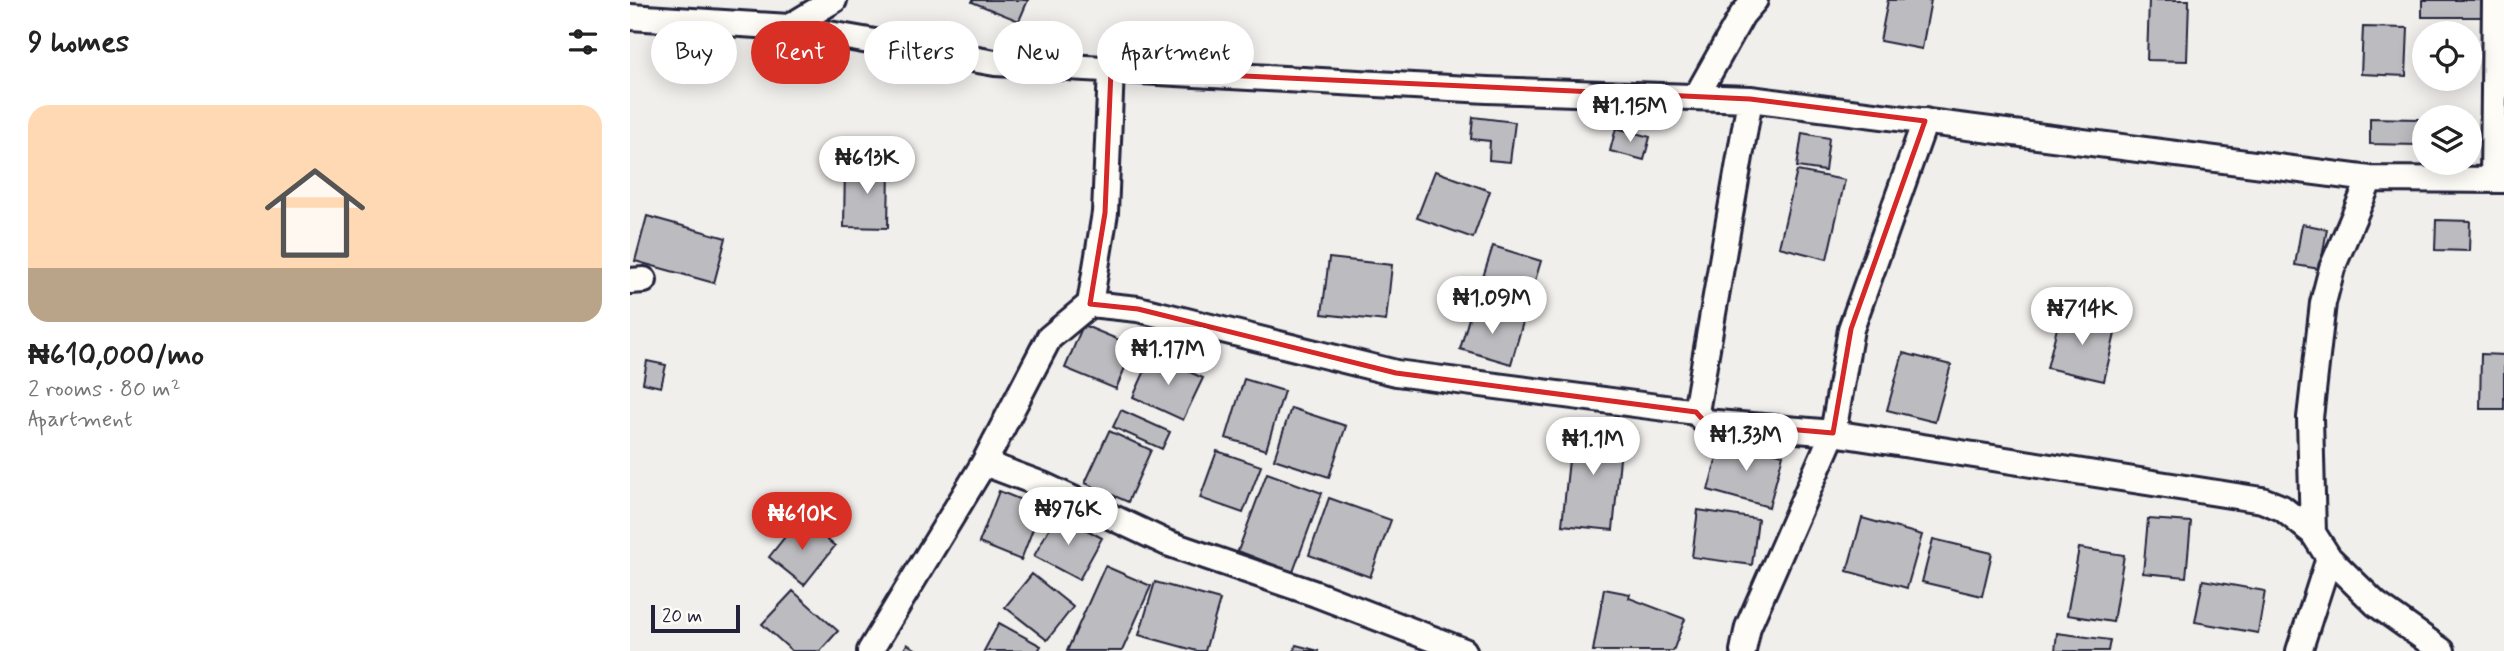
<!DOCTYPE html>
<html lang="en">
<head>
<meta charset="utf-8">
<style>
	body { margin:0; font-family:Mynerve,sans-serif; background:#f6f6f6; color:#222; height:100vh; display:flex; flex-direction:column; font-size:26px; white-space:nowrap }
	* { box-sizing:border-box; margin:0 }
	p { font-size:23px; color:#767676 }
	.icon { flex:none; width:38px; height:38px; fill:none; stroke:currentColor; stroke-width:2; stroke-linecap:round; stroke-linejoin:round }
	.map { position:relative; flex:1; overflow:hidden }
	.details { display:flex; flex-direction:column; background:#fff; width:630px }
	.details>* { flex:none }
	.guide { position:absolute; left:21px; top:21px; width:665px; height:63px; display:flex; gap:14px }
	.controls { position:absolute; left:1782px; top:21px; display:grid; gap:14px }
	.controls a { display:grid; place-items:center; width:70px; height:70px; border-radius:50%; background:#fff; box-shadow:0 4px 18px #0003; font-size:35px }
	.scale { position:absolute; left:21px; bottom:18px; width:89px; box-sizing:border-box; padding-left:7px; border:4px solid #22223b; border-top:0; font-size:19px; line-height:24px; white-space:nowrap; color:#22223b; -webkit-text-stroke:5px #fdfcf7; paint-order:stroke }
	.price { position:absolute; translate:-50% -60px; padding:0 16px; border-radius:24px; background:#fff; color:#222; font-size:23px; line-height:46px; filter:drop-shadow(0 2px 4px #0008) }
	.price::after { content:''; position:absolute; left:50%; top:42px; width:21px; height:16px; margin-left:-10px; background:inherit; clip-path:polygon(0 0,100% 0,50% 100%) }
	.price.current { background:#d93025; color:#fff }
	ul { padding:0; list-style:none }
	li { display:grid; align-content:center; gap:14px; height:371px; padding:0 28px }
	li span { display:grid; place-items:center; height:217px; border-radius:21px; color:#555 }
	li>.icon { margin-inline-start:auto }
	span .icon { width:126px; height:126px; fill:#fffc; stroke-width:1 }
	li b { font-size:30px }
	h2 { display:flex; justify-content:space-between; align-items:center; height:84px; padding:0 28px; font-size:30px }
	.chip { padding:0 24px; border-radius:32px; background:#fff; box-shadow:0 4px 18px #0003; font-size:24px; line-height:63px }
	.chip.current { background:#d93025; color:#fff }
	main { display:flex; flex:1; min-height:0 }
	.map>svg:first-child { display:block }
	.building { fill:#bcbcc0; stroke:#22223b; stroke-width:2 }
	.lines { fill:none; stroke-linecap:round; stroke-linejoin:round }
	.minor-casing { stroke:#22223b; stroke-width:30 }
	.minor { stroke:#fdfcf7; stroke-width:24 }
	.marked { fill:none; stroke:#d62828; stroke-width:5; stroke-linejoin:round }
</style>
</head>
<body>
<main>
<section class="details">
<h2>9 homes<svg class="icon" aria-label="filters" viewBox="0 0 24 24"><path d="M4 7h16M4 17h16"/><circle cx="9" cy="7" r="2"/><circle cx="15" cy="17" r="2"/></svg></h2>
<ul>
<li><span style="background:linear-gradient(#ffd9b3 75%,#b9a48a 0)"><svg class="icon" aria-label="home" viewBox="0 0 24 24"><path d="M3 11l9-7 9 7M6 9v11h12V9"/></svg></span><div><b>₦610,000/mo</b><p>2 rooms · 80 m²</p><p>Apartment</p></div></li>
</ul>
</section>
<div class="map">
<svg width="1874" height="651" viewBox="0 0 1874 651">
	<rect width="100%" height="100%" fill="#f0efec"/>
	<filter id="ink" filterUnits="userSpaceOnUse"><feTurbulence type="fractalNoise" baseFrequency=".0143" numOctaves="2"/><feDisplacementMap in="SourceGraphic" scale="14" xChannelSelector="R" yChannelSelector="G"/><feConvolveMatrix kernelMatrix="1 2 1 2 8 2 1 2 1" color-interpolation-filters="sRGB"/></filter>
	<g filter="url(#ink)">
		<path class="building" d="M 343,0 L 398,0 L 389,21 L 342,2 Z
			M 1258,0 L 1301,0 L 1292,49 L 1250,41 Z
			M 1519,0 L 1559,0 L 1557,61 L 1517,60 Z
			M 1792,0 L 1856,0 L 1856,17 L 1792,17 Z
			M 1733,27 L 1778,28 L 1776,76 L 1731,74 Z
			M 843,117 L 885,122 L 880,162 L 859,160 L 860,141 L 841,139 Z
			M 1740,118 L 1788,119 L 1787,145 L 1740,144 Z
			M 986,128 L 1020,137 L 1014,160 L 980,151 Z
			M 1172,133 L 1199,138 L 1195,171 L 1167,167 Z
			M 215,165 L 259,166 L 258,228 L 214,227 Z
			M 805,171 L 860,191 L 843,238 L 787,218 Z
			M 1167,171 L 1215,180 L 1197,259 L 1149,247 Z
			M 17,216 L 96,238 L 84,283 L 5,261 Z
			M 1806,220 L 1840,221 L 1839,251 L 1805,250 Z
			M 1672,224 L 1697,229 L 1690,269 L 1665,265 Z
			M 863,246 L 911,261 L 894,317 L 845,302 Z
			M 699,258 L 762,265 L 756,321 L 692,314 Z
			M 842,308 L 893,322 L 881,364 L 830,349 Z
			M 1431,312 L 1487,325 L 1474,381 L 1417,368 Z
			M 453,325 L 504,346 L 486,389 L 435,368 Z
			M 1273,353 L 1321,365 L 1305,422 L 1257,410 Z
			M 1851,354 L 1874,355 L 1874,409 L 1850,409 Z
			M 522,355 L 573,378 L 553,420 L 503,397 Z
			M 17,361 L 36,365 L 31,387 L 13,383 Z
			M 614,379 L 654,391 L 636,450 L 596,438 Z
			M 661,408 L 716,426 L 699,477 L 644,459 Z
			M 491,410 L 540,432 L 532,449 L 483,427 Z
			M 943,423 L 993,428 L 983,530 L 932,525 Z
			M 479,431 L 521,450 L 498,502 L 455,483 Z
			M 1092,439 L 1153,455 L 1139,507 L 1078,490 Z
			M 587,451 L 631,466 L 613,513 L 570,498 Z
			M 637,473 L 692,493 L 663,572 L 608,551 Z
			M 369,491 L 411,508 L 391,560 L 349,543 Z
			M 699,498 L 761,520 L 740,577 L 679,555 Z
			M 1068,510 L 1128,519 L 1122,565 L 1062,557 Z
			M 427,514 L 472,538 L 449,580 L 404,556 Z
			M 170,518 L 205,546 L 174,585 L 139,557 Z
			M 1232,518 L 1292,535 L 1277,588 L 1217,571 Z
			M 1518,519 L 1561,522 L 1556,577 L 1513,573 Z
			M 1303,539 L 1362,553 L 1352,596 L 1292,582 Z
			M 1449,548 L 1494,555 L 1483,622 L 1437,615 Z
			M 475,566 L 521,586 L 492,651 L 437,651 Z
			M 402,574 L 443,607 L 417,640 L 375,607 Z
			M 1573,580 L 1635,591 L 1628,633 L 1565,622 Z
			M 525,582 L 590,600 L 575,651 L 567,651 L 509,635 Z
			M 974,589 L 1000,594 L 999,598 L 1055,619 L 1043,651 L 963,651 Z
			M 163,591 L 208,631 L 190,651 L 162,651 L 132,624 Z
			M 369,623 L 411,646 L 408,651 L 354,651 Z
			M 1427,633 L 1480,640 L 1478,651 L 1425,651 Z
			M 277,644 L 289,651 L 273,651 Z
			M 666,645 L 689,651 L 664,651 Z"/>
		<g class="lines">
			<defs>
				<path id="minor" d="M 0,17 L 159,27 L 365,63 L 857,90 L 1120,99 L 1740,179 L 1874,180
					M 159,27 L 204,0
					M 1066,97 L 1112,15 L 1125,0
					M 1120,99 L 1066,412 L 1075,422 L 1203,433 L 1632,500 L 1652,508 L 1683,533
					M 1863,179 L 1865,0
					M 0,281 L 14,280
					M 460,304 L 508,309 L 766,373 L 1066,412
					M 354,463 L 413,485 L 537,543 L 686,594 L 834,651
					M 1699,558 L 1746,604 L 1812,651
					M 240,651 L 354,463 L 419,338 L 460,304 L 475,213 L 481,70
					M 1113,651 L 1118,627 L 1203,433 L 1221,329 L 1295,121
					M 1669,651 L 1699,558 L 1683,533 L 1680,418 L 1693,303 L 1702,268 L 1740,179"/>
			</defs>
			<use href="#minor" class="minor-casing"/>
			<use href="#minor" class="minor"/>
		</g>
	</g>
	<path class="marked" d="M 481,70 L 1120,99 L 1295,121 L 1221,329 L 1203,433 L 1075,422 L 1066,412 L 766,373 L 508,309 L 460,304 L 475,213 Z"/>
</svg>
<div class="controls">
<a><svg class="icon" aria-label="locate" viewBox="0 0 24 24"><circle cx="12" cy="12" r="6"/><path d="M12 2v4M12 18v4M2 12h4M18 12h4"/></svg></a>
<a><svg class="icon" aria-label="layers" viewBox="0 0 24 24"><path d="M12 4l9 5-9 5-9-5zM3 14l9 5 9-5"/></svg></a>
</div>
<div class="scale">20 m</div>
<b class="price" style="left:1000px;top:144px">₦1.15M</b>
<b class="price" style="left:237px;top:196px">₦613K</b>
<b class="price" style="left:862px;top:336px">₦1.09M</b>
<b class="price" style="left:1452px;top:347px">₦714K</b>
<b class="price" style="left:538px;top:387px">₦1.17M</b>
<b class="price" style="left:1116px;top:473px">₦1.33M</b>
<b class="price" style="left:963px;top:477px">₦1.1M</b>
<b class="price" style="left:438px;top:547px">₦976K</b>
<b class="price current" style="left:172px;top:552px">₦610K</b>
<div class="guide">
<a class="chip">Buy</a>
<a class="chip current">Rent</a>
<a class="chip">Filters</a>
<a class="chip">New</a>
<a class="chip">Apartment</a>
</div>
</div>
</main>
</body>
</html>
